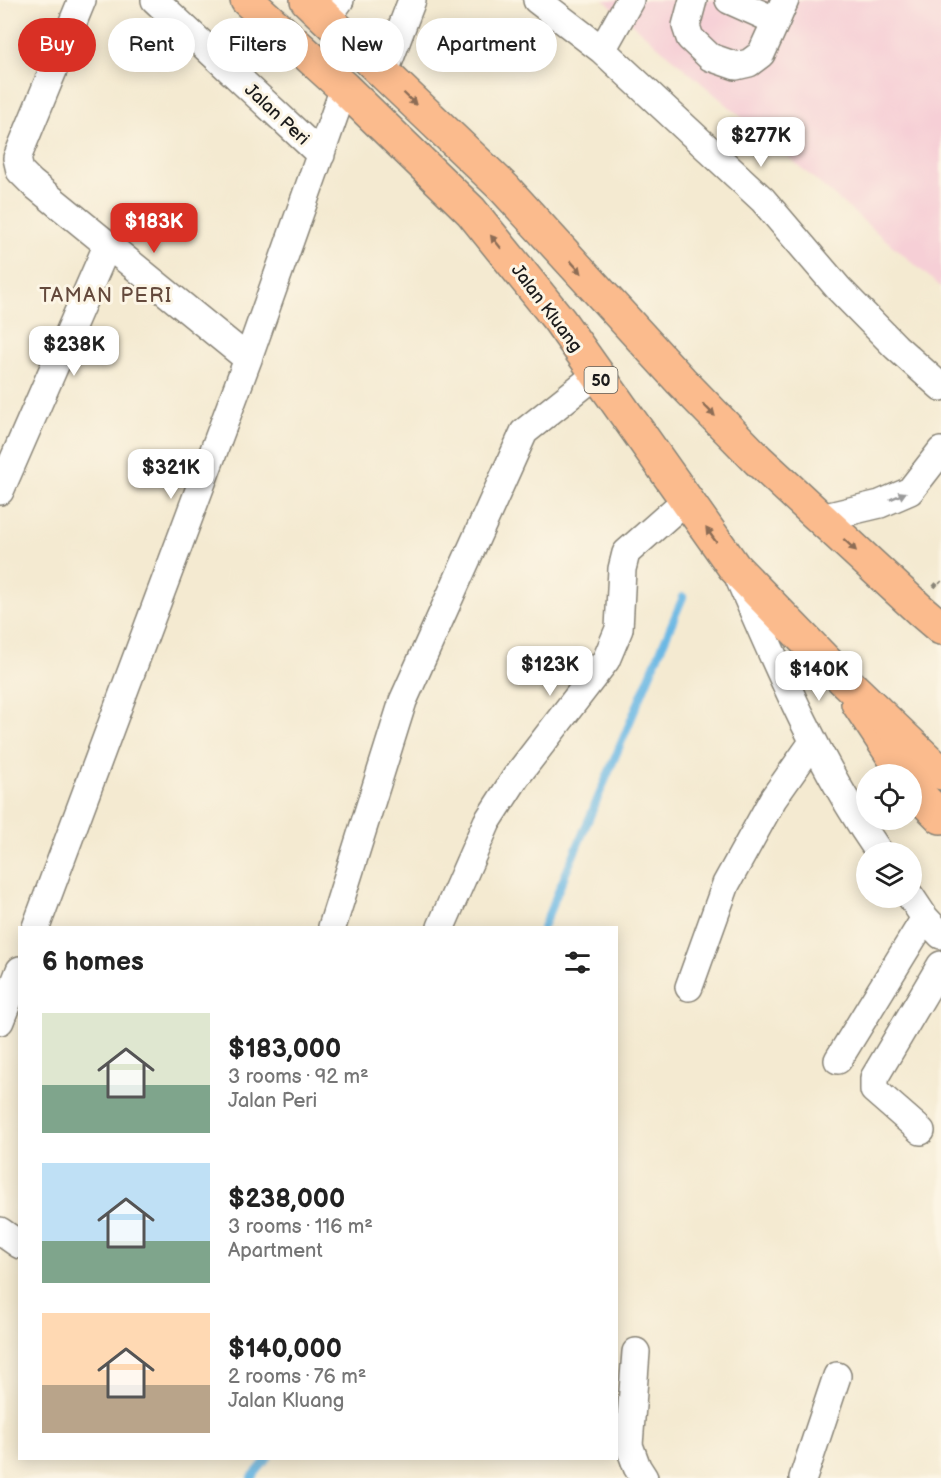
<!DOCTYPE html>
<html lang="en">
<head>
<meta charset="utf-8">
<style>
	body { margin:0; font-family:"Balsamiq Sans",sans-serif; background:#f6f6f6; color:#222; height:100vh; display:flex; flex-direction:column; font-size:22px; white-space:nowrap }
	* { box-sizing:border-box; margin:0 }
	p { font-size:20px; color:#767676 }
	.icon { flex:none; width:33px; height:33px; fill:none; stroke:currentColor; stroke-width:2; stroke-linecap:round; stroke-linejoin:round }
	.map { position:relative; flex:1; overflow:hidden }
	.panel { position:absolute; left:18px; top:926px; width:600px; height:534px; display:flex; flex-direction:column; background:#fff; border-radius:0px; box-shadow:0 3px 15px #0003 }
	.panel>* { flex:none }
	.guide { position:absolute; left:18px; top:18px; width:600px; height:54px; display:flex; gap:12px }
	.controls { position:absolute; left:856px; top:764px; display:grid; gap:12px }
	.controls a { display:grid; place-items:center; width:66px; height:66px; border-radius:50%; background:#fff; box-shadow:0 3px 15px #0003; font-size:30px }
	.price { position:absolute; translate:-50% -51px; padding:0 14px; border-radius:12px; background:#fff; color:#222; font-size:20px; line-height:39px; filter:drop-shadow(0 2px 3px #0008) }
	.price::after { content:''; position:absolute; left:50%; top:36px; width:18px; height:14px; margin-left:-9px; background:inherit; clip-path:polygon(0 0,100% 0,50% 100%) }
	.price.active { background:#d93025; color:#fff }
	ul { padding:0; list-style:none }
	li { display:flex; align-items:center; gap:18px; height:150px; padding:0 24px }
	li span { display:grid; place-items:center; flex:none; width:168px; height:120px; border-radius:0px; color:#555 }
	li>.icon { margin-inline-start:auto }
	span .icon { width:72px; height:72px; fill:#fffc; stroke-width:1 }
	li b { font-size:26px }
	h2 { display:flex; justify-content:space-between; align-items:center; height:72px; padding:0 24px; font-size:26px }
	.chip { padding:0 21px; border-radius:27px; background:#fff; box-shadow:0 3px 15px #0003; font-size:21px; line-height:54px }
	.chip.active { background:#d93025; color:#fff }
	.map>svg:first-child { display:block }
	.built { fill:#f6cfd6 }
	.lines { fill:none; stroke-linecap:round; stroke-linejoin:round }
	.stream { stroke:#6bb8e4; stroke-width:8 }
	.minor-casing { stroke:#888376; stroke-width:30 }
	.major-casing { stroke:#888376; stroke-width:36 }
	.highway-casing { stroke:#888376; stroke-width:36 }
	.path { stroke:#888376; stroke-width:4; stroke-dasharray:4.5 4.5; stroke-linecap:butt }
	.minor { stroke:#fff; stroke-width:27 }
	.major { stroke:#fbbb8d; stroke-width:33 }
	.highway { stroke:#fbbb8d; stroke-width:33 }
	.oneway { fill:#8c6c54 }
	.oneway2 { fill:#999 }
	.labels { text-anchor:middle; stroke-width:6; stroke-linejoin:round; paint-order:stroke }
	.shield { fill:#fcf5e5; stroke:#5f5d58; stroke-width:1.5 }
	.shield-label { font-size:16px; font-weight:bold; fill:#1c1c1c }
	.street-label { font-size:18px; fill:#1c1c1c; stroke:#fcf5e5 }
	.neighbourhood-label { font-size:20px; letter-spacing:1.5px; fill:#64493c; stroke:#fcf5e5 }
</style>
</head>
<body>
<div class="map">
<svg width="941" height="1478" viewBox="0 0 941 1478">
	<rect width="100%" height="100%" fill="#fcf5e5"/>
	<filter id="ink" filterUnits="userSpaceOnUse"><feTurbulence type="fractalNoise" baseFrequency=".0167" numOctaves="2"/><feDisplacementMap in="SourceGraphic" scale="12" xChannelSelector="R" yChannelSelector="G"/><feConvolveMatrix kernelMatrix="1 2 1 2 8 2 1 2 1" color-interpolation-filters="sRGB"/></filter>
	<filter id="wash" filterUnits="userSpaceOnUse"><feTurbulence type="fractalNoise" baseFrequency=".008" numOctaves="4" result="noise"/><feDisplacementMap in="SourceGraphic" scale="24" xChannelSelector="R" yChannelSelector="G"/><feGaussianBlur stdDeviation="1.35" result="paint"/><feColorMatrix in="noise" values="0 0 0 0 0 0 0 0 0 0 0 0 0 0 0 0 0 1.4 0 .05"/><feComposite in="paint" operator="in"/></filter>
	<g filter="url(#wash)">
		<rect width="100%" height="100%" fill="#f4ead1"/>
		<path class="built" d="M 604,0 L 941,0 L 941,287 Z"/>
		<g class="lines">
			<path class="stream" d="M 543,927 L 683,597
				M 251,1478 L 268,1458"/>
		</g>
	</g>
	<g filter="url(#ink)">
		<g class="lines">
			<defs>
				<path id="minor" d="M 82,0 L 17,158 L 20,171 L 32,183 L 248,359
					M 155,0 L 321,155
					M 537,0 L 602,50 L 763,200 L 839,289 L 896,347 L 941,387
					M 693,0 L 686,26 L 690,38 L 710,57 L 736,66 L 749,63 L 761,54 L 776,21
					M 729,0 L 776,21 L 785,0
					M 327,18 L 340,0
					M 602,50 L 630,0
					M 384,74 L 412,0
					M 0,491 L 107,246
					M 821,518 L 880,504 L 910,491 L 941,451
					M 738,576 C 779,671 820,767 879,852
					M 911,897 L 925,918 L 941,935
					M 36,927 L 248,359 L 344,88
					M 332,927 L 403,701 L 524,432 L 597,374
					M 441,927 L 487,822 L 516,777 L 606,660 L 619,629 L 622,569 L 626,553 L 686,500
					M 689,987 L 726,884 L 773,799 L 813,742
					M 0,1021 L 20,970
					M 838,1060 L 925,918
					M 921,1131 L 874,1090 L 874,1078 L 941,965
					M 0,1231 L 20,1245
					M 636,1352 L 629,1445 L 637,1467 L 644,1478
					M 803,1478 L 837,1376"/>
				<path id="major" d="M 858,703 L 905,774
					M 912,784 L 920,796 L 941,817"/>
				<path id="highway" d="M 247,0 L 344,88 L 471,211 L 559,320 L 734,567 L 843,679 L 941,773
					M 307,0 L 504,188 L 681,381 L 758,460 L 920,610 L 941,628"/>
			</defs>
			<use href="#minor" class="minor-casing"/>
			<use href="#major" class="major-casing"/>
			<use href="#highway" class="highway-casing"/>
			<path class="path" d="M 934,587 L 939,581 L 941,583"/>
			<use href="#minor" class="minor"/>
			<use href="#major" class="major"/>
			<use href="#highway" class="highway"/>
		</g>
		<defs><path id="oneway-solid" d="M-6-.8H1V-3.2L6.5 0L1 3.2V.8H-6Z" transform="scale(1.5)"/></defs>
		<g class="oneway">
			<use href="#oneway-solid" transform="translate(410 99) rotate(44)"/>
			<use href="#oneway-solid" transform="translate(496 242) rotate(-129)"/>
			<use href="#oneway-solid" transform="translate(576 267) rotate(47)"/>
			<use href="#oneway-solid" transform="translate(709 410) rotate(45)"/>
			<use href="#oneway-solid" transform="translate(711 535) rotate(-126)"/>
			<use href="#oneway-solid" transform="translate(850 545) rotate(43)"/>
		</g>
		<use class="oneway2" href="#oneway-solid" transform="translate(898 496) rotate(-24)"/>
	</g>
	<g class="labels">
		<rect class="shield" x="584.5" y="367" width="33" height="26" rx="4.5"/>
		<g class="shield-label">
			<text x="601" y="386">50</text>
		</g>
		<g class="street-label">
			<text transform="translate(277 114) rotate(43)" y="6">Jalan Peri</text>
			<text transform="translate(547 308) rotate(53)" y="6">Jalan Kluang</text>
		</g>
		<g class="neighbourhood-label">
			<text x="106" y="302">TAMAN PERI</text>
		</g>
	</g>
</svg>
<div class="controls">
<a><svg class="icon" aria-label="locate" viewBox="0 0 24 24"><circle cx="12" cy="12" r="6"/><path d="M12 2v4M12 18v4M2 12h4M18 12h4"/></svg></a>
<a><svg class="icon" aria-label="layers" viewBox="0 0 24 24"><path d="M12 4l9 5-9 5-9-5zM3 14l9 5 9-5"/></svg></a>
</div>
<b class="price" style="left:761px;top:168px">$277K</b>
<b class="price active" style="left:154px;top:254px">$183K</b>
<b class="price" style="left:74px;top:377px">$238K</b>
<b class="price" style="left:171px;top:500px">$321K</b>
<b class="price" style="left:550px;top:697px">$123K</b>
<b class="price" style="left:819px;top:702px">$140K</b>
<div class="guide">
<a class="chip active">Buy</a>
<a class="chip">Rent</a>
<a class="chip">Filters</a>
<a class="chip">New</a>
<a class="chip">Apartment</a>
</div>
<section class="panel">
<h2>6 homes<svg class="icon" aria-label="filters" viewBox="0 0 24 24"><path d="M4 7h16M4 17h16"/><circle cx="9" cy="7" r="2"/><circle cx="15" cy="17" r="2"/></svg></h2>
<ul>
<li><span style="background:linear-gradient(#dfe7d0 60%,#7fa58c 0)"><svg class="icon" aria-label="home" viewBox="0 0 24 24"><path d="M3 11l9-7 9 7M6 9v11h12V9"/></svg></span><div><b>$183,000</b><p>3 rooms · 92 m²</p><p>Jalan Peri</p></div></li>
<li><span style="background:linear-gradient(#bfe0f5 65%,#7fa58c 0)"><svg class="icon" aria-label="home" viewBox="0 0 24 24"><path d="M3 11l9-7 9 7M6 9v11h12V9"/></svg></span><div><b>$238,000</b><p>3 rooms · 116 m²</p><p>Apartment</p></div></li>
<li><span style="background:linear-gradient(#ffd9b3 60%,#b9a48a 0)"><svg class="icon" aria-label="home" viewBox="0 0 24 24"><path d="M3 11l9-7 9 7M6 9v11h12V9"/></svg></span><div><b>$140,000</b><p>2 rooms · 76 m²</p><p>Jalan Kluang</p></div></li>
</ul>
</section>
</div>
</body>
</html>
